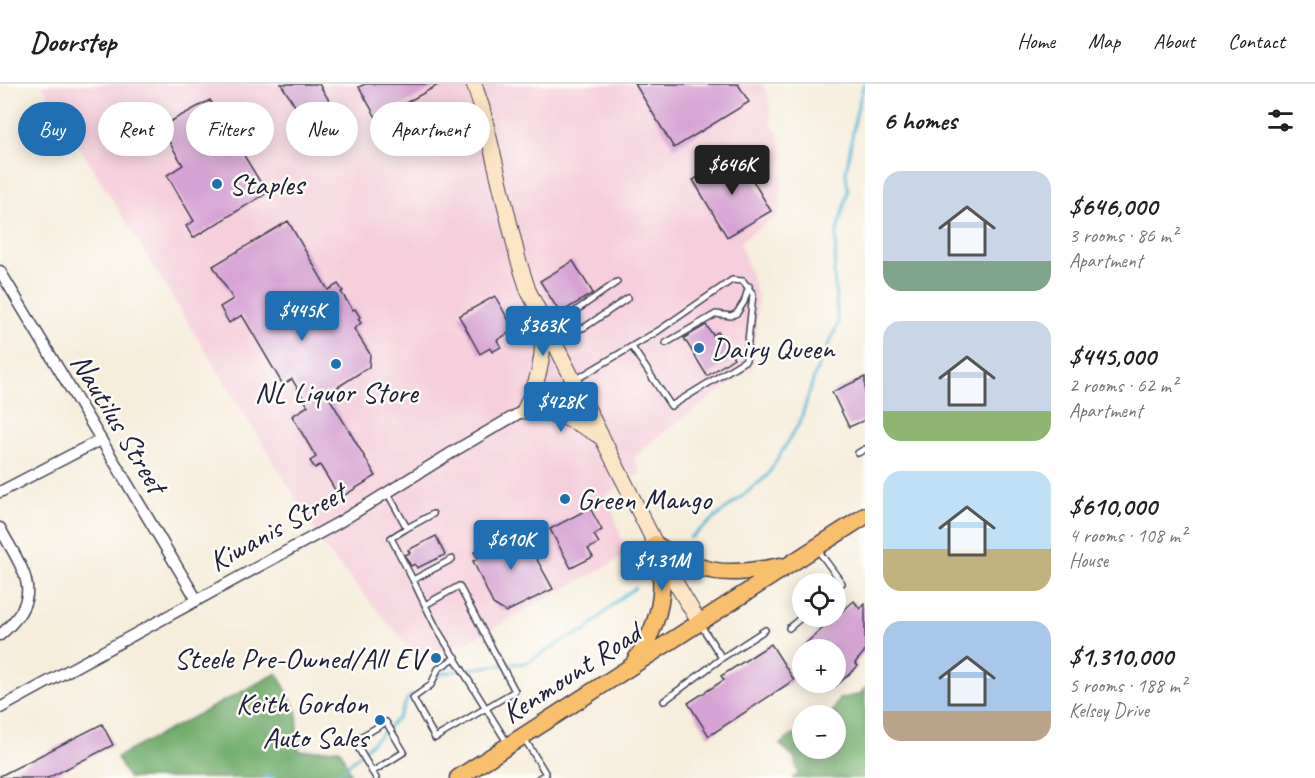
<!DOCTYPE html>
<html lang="en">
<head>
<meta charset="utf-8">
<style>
	body { margin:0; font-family:Caveat,sans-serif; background:#f6f6f6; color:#202124; height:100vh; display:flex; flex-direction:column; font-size:22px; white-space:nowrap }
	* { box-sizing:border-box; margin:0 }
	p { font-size:20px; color:#757577 }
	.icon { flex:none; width:33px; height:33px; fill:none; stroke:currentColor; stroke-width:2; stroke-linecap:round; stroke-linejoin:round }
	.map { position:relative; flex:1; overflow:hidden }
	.drawer { display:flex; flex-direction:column; background:#fff; width:450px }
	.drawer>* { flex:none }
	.top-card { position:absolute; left:18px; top:18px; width:570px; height:54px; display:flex; gap:12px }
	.tools { position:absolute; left:792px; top:489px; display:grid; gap:12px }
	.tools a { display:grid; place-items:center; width:54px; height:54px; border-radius:50%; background:#fff; box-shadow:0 3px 15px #0003; font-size:30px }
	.price { position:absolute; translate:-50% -51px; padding:0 14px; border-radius:6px; background:#1f6fb2; color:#fff; font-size:20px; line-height:39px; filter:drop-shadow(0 2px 3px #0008) }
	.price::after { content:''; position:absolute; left:50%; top:36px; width:18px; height:14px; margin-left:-9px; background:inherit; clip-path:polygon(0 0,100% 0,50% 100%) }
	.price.selected { background:#222; color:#fff }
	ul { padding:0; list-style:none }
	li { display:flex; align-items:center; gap:18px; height:150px; padding:0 18px }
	li span { display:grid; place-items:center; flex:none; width:168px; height:120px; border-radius:18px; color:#555 }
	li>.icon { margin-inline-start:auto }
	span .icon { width:72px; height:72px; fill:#fffc; stroke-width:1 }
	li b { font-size:26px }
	h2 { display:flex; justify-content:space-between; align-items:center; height:72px; padding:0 18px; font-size:26px }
	.chip { padding:0 21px; border-radius:27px; background:#fff; box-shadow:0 3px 15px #0003; font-size:21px; line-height:54px }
	.chip.selected { background:#1f6fb2; color:#fff }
	header { display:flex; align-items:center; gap:36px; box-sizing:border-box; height:84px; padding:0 30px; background:#fff; border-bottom:2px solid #e0e0e0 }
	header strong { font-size:28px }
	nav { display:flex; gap:33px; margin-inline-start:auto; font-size:21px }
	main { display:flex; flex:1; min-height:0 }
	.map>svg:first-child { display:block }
	.built { fill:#f5cfdc }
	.forest { fill:#6fab6b; stroke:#486653; stroke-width:1.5 }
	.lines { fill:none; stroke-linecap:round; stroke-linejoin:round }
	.stream { stroke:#53b5d1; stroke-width:3 }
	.building { fill:#d6a4d4 }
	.lane-casing { stroke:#424053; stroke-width:8 }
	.street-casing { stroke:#424053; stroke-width:13 }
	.secondary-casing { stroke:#424053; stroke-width:17 }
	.primary-casing { stroke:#424053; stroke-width:19 }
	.lane { stroke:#fff; stroke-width:5 }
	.street { stroke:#fff; stroke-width:10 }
	.secondary { stroke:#fce5c4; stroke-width:15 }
	.primary { stroke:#f8bf6c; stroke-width:16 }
	.poi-dot { fill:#1f6fb2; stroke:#fdfcf7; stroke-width:2 }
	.labels { text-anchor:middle; stroke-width:5; stroke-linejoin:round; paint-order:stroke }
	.poi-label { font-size:30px; fill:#22223b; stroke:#fdfcf7; text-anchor:start }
	.street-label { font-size:30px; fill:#22223b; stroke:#fdfcf7 }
</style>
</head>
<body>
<header>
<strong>Doorstep</strong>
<nav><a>Home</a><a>Map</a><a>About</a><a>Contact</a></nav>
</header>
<main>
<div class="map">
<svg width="865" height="694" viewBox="0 0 865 694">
	<rect width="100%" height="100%" fill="#fdfcf7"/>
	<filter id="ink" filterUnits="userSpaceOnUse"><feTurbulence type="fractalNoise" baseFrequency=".0167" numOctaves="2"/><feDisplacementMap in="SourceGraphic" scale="12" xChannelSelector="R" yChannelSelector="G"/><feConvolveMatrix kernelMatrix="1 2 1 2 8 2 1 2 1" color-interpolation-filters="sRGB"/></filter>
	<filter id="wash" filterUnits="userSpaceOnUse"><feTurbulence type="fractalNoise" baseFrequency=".008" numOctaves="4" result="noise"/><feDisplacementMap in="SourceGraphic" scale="24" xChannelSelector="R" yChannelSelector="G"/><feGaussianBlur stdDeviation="1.35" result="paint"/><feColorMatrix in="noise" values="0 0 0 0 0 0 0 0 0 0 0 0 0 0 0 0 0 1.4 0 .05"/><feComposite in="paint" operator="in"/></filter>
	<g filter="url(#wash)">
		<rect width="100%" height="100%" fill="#f6eddb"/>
		<path class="built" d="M 41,0 L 762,0 L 767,7 L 770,23 L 771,38 L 779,52 L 784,69 L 783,92 L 780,121 L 776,133 L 740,158 L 758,213 L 753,283 L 662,350 L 634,374 L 641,389 L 607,410 L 627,471 L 466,559 L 416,572 L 325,465 L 310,437 Z"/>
		<path class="forest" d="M 277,589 L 297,627 L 299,667 L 340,665 L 352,694 L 128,694 L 117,673 Z
			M 865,604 L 865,694 L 792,694 L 798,691 L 795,675 L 780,660 L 802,645 L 802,664 L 836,664 L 836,632 L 823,631 L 832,629 L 839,615 L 860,610 Z"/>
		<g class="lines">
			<path class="stream" d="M 690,454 L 767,392 L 800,338 L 815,290 L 838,240 L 834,189 L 837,148 L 848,108 L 846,88 L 856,30 L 864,0
				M 435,595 L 443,589 L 498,581 L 526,579 L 568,554 L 585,547 L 619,515 L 635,504
				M 264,694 L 269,692 L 275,694
				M 331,694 L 342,687 L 398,634 L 408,614 L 413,611"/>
		</g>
		<g id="blocks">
			<path class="building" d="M 281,0 L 319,0 L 338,31 L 311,47 Z
				M 365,0 L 440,0 L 377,35 L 359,3 Z
				M 635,0 L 738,0 L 749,18 L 674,64 Z
				M 210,16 L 267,109 L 193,154 L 186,142 L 194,137 L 167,91 L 183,81 L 160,43 Z
				M 737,70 L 771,127 L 727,153 L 693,96 Z
				M 288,137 L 328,206 L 338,200 L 343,207 L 341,208 L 353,226 L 355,225 L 360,233 L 358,235 L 361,239 L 354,245 L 370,270 L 369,283 L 327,310 L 376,392 L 340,414 L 320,381 L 315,384 L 310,377 L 316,373 L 292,332 L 308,322 L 292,295 L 283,301 L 242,231 L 229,239 L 220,223 L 233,215 L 213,182 Z
				M 573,177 L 593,209 L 560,229 L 540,197 Z
				M 495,212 L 514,246 L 497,256 L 501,263 L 492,268 L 490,264 L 480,270 L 459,232 Z
				M 706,241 L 713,251 L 718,248 L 734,274 L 707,292 L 684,254 Z
				M 865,293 L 865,336 L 849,343 L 832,308 Z
				M 590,424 L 602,446 L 594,451 L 599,459 L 588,465 L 593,473 L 571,484 L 550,445 Z
				M 519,443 L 553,505 L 506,528 L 493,520 L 473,477 L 478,475 L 474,468 Z
				M 436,452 L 445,471 L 417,484 L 415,480 L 411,482 L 405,471 L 410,469 L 408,466 Z
				M 854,517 L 860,525 L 865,520 L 865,567 L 855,579 L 858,582 L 836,602 L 836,566 L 798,566 Z
				M 771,560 L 794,596 L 709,652 L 688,619 L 724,596 L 721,592 Z
				M 102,640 L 113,661 L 48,694 L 0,694 L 0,692 Z"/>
		</g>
	</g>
	<g filter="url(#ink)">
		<use href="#blocks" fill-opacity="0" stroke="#424053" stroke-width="1.5"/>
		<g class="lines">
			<defs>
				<path id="lane" d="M 617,198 L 571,230 L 568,234 L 572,243 L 577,246 L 585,243 L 628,214
					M 666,259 L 716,230 L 731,232 L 737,229 L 744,218 L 749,202
					M 575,296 L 658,247 L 732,196 L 743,197 L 753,210 L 746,276 L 671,322 L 632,263
					M 858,369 L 865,365
					M 387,408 L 407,444 L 391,454 L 413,496 L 452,475
					M 407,444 L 433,430
					M 817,465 L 842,499 L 836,504
					M 413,496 L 425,521 L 459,502 L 515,607 L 435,654 L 413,614 L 431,601 L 438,585 L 456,573
					M 425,521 L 437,545 L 508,660
					M 700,540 L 722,574 L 765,546
					M 789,544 L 803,532
					M 664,617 L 722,574
					M 524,654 L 546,690 L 539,694
					M 372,688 L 404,668 L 386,638 L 354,657 L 376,694"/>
				<path id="street" d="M 0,187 L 197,516
					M 0,408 L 100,356
					M 0,444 C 24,489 47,511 0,551
					M 0,624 L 338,439 L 456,366 L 574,297"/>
				<path id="secondary" d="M 474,0 L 482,24 L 518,175 L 528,206 L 671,491 L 699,538
					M 542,243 C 545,274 538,298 524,327 C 556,327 574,336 601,353"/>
				<path id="primary" d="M 655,460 C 703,491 724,493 780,482
					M 635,577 C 651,553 664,524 661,493 C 660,482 657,471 655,460
					M 458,694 L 865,432"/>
			</defs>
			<use href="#lane" class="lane-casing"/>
			<use href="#street" class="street-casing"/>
			<use href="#secondary" class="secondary-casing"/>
			<use href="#primary" class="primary-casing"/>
			<use href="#lane" class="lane"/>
			<use href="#street" class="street"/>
			<use href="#secondary" class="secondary"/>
			<use href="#primary" class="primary"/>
		</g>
	</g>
	<g class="poi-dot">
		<circle cx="217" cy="100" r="6"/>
		<circle cx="699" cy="264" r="6"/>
		<circle cx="336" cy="280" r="6"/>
		<circle cx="565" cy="415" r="6"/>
		<circle cx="436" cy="574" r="6"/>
		<circle cx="380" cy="636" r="6"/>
	</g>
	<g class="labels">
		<g class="poi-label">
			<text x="229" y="110">Staples</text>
			<text x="711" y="274">Dairy Queen</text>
			<text x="336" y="318" text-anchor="middle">NL Liquor Store</text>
			<text x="577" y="425">Green Mango</text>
			<text x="424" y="584" text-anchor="end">Steele Pre-Owned/All EV</text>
			<text x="368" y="629" text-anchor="end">Keith Gordon<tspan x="368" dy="34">Auto Sales</tspan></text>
		</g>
		<g class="street-label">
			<text transform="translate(119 339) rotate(59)" y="10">Nautilus Street</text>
			<text transform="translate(277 443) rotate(-29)" y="10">Kiwanis Street</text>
			<text transform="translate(571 589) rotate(-33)" y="10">Kenmount Road</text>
		</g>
	</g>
</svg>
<div class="tools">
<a><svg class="icon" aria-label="locate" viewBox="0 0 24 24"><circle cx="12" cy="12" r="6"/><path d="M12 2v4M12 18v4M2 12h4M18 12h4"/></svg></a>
<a>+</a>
<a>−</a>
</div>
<b class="price selected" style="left:732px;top:112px">$646K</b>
<b class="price" style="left:302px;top:258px">$445K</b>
<b class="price" style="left:543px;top:273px">$363K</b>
<b class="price" style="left:561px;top:349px">$428K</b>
<b class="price" style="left:511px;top:487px">$610K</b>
<b class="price" style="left:662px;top:508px">$1.31M</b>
<div class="top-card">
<a class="chip selected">Buy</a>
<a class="chip">Rent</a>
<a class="chip">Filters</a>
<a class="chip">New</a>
<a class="chip">Apartment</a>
</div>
</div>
<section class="drawer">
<h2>6 homes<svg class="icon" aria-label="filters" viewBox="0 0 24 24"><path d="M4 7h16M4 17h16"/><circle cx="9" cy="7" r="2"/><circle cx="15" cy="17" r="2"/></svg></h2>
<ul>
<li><span style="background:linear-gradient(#c9d6e8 75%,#7fa58c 0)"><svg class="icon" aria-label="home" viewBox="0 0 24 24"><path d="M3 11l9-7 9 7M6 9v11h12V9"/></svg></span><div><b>$646,000</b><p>3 rooms · 86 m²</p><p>Apartment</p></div></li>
<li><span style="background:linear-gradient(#c9d6e8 75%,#8fb573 0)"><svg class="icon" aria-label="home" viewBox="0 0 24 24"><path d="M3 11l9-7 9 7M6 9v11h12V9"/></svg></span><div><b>$445,000</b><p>2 rooms · 62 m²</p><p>Apartment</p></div></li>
<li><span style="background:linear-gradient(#bfe0f5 65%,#c2b280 0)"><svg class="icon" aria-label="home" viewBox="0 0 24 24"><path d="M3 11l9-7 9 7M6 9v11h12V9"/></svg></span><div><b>$610,000</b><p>4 rooms · 108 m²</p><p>House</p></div></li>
<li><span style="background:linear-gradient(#a9c7e8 75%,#b9a48a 0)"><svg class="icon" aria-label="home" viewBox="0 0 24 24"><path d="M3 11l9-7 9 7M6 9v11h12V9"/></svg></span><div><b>$1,310,000</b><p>5 rooms · 188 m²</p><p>Kelsey Drive</p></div></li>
</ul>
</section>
</main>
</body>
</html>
